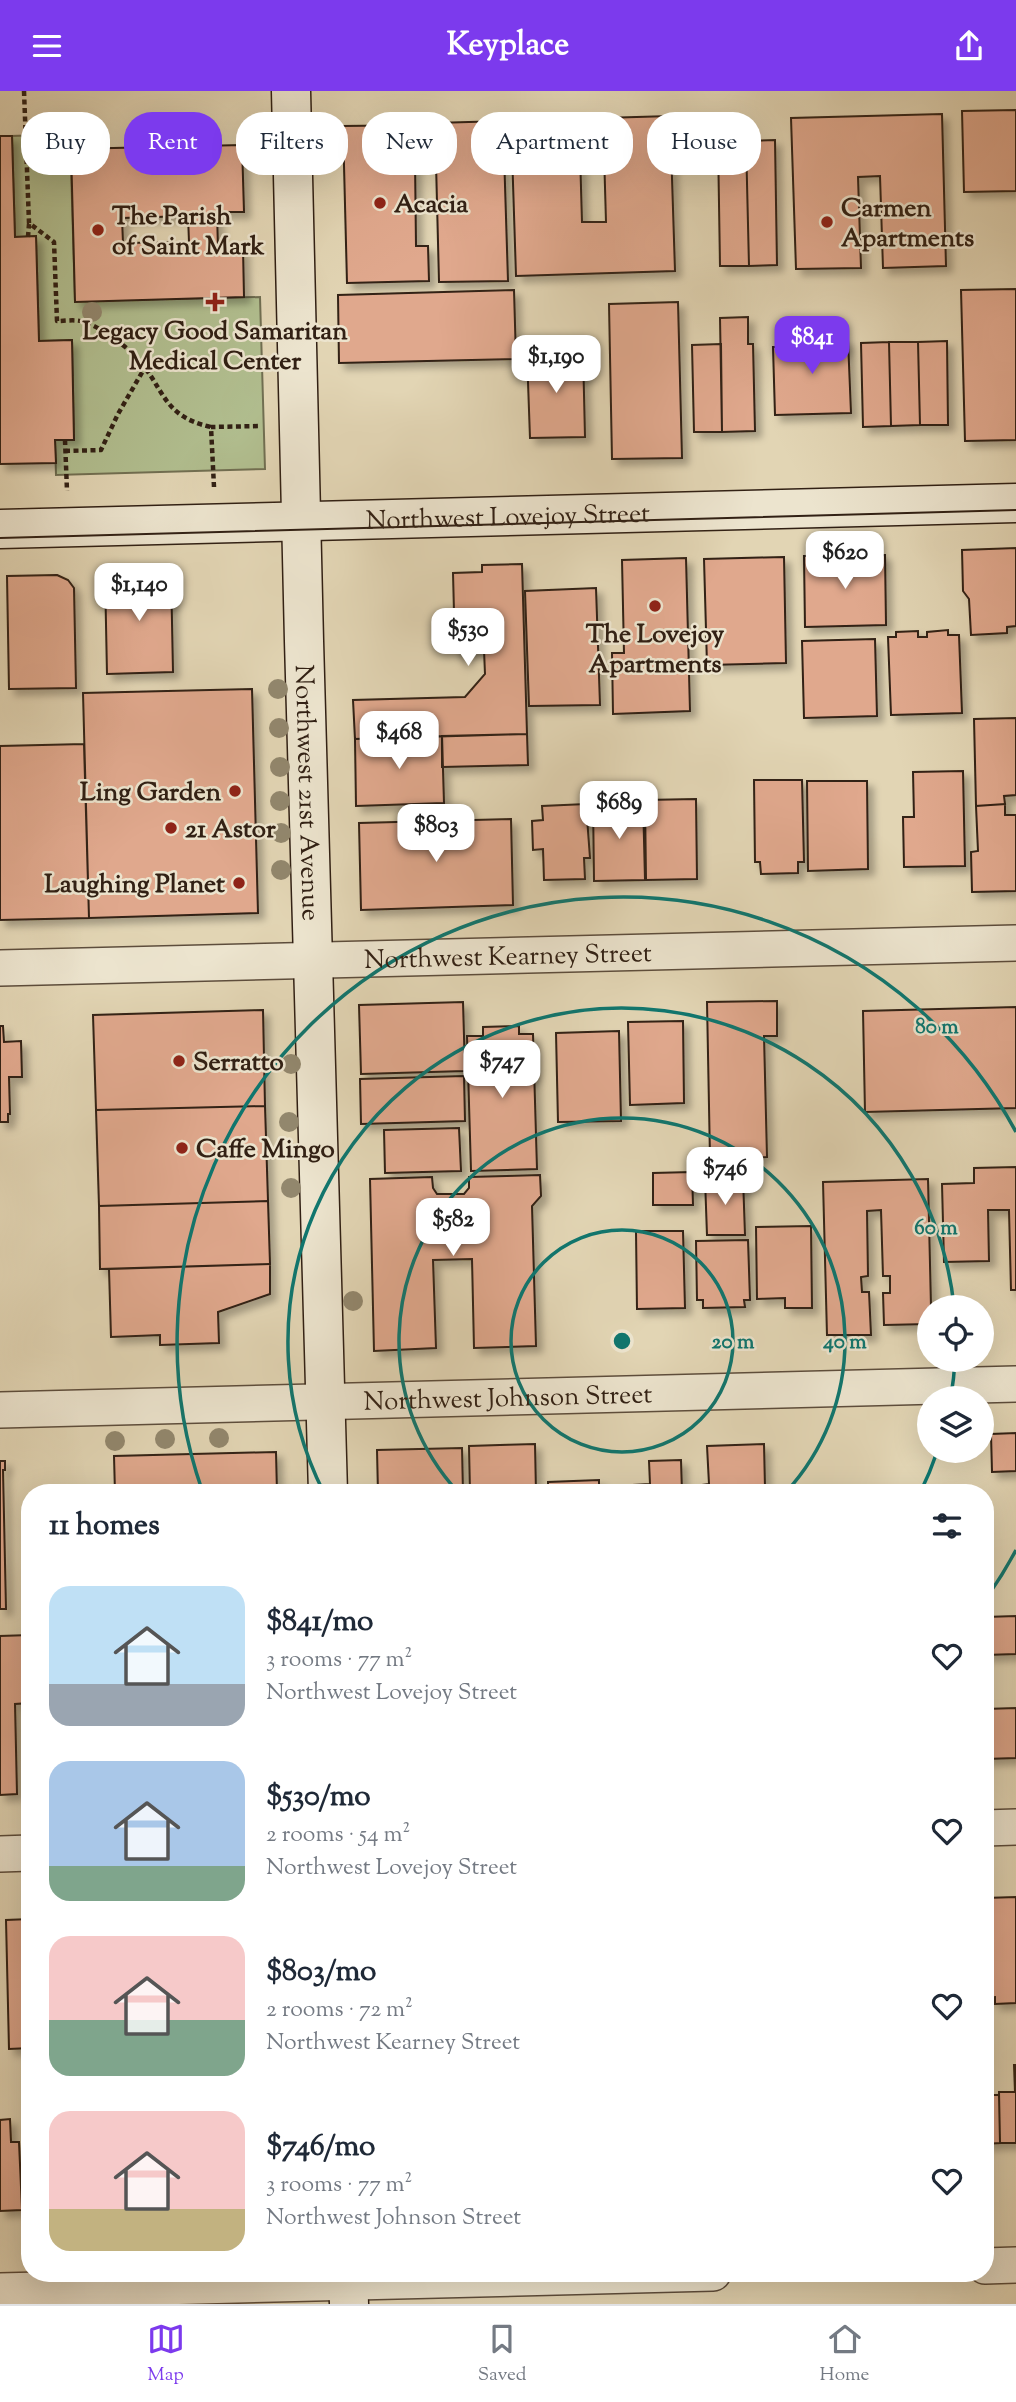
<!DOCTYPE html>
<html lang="en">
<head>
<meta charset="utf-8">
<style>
	body { margin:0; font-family:"Sorts Mill Goudy",serif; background:#f2f2f3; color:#1f2937; height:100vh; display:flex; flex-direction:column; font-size:26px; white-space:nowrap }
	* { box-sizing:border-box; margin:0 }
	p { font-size:23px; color:#747a83 }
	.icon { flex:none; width:38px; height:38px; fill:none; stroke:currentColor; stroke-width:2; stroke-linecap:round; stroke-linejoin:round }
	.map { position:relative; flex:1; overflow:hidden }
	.details { position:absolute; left:21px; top:1393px; width:973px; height:798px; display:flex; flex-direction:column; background:#fff; border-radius:28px; box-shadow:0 7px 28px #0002 }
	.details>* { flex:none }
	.hud { position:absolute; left:21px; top:21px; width:975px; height:63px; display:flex; gap:14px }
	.controls { position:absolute; left:917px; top:1204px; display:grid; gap:14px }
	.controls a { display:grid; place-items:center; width:77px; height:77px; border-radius:50%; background:#fff; box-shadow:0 7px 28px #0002; font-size:35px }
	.price { position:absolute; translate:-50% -60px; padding:0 16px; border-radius:14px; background:#fff; color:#222; font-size:23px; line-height:46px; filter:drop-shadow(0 2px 4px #0008) }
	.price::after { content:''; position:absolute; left:50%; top:42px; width:21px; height:16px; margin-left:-10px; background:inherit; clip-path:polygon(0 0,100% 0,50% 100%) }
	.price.on { background:#7c3aed; color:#fff }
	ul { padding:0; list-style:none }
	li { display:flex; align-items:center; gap:21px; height:175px; padding:0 28px }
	li span { display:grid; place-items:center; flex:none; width:196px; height:140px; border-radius:21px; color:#555 }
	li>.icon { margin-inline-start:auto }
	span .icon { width:84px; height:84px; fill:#fffc; stroke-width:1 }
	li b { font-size:30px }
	h2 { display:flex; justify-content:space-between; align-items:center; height:84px; padding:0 28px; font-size:30px }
	.tag { padding:0 24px; border-radius:28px; background:#fff; box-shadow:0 7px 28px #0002; font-size:24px; line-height:63px }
	.tag.on { background:#7c3aed; color:#fff }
	header { display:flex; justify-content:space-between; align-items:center; height:91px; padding:0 28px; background:#7c3aed; color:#fff; font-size:32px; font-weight:800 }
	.tabs { display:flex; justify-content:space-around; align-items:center; height:98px; border-top:2px solid #e0e1e3; background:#fff; font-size:19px; color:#747a83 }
	.tabs a { display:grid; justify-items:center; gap:4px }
	.tabs .on { color:#7c3aed }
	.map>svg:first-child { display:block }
	.green { fill:#b1be8f; stroke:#716f52; stroke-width:2 }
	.building { fill:#e0a88d; stroke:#312014; stroke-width:2; fill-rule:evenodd; filter:url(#shadow) }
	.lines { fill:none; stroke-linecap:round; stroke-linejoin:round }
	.street-casing { stroke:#5d4d3c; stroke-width:38 }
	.secondary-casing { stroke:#312014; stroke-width:41 }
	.path { stroke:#312014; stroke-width:4.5; stroke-dasharray:5 3.5; stroke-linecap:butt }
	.street { stroke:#ece4ce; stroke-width:35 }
	.secondary { stroke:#ece4ce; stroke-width:38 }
	.tram { stroke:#312014; stroke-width:2 }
	.tree { fill:#92876d }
	.ring { fill:none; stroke:#0f766e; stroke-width:3.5 }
	.poi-dot { fill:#8f2418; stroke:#ece4ce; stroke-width:2.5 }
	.labels { text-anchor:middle; stroke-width:5; stroke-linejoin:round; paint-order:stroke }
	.poi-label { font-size:26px; font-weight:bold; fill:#312014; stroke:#ece4ce; text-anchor:start }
	.street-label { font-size:26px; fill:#312014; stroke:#ece4ce }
	.centre { fill:#0f766e; stroke:#ece4ce; stroke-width:3.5 }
	.ring-label { font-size:21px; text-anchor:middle; font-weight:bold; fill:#0f766e; stroke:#ece4ce; stroke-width:5; stroke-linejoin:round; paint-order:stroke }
</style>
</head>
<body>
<header><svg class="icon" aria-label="menu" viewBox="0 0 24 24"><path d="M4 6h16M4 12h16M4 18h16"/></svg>Keyplace<svg class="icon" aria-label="share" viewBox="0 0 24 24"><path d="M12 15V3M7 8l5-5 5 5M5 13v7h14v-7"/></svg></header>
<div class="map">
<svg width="1016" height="2213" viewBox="0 0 1016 2213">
	<defs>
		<filter id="shadow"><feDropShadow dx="6" dy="6" stdDeviation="3.5" flood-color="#0004"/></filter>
	</defs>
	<rect width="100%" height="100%" fill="#e2d5b4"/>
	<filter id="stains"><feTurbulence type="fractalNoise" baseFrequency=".00286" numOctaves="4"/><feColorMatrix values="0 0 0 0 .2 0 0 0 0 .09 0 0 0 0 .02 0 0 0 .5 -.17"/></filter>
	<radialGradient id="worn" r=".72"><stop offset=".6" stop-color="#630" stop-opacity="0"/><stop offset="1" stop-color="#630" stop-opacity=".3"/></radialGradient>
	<path class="green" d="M 70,43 L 75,210 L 260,206 L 265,378 L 56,384 L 55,349 L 74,348 L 72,249 L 39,250 L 36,145 L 15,146 L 12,45 Z"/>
	<path class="building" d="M 1016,19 L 1016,100 L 964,101 L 962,20 Z
		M 942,23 L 946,175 L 883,177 L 880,85 L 858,86 L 861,177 L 796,178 L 791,27 Z
		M 670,25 L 675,180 L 516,185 L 511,30 L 579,28 L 582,131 L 606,131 L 603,27 Z
		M 503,30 L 508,190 L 439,191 L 435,32 Z
		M 427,34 L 428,69 L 415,69 L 416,155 L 428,155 L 429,190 L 347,192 L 343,35 Z
		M 0,45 L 12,45 L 15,146 L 36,145 L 39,250 L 72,249 L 74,349 L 55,349 L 56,372 L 0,373 Z
		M 775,49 L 777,174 L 749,175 L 746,50 Z
		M 718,50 L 746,50 L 749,175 L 720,175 Z
		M 242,54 L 244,121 L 217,121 L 218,158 L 243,157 L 244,206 L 75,211 L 71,58 ZM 188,125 L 189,151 L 123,152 L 122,127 Z
		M 1016,198 L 1016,349 L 965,350 L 961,199 Z
		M 514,199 L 516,268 L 339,272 L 338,204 Z
		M 678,211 L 682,367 L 612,368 L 609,213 Z
		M 748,226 L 748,253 L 753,253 L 755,340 L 722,341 L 720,227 Z
		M 824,243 L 824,250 L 848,249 L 851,322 L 775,324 L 773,256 L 785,256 L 784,245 Z
		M 947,250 L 948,334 L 920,334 L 918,251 Z
		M 889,251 L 891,335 L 863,336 L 861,252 Z
		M 889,251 L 918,251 L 920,334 L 891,335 Z
		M 721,253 L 722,341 L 694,341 L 692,254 Z
		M 583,261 L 585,346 L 530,347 L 527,263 Z
		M 1016,457 L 1016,535 L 1007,536 L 1007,542 L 971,544 L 969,508 L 963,500 L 962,459 Z
		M 885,464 L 886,534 L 805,536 L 804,465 Z
		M 784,466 L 786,572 L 707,574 L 704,468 Z
		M 686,467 L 690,620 L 613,623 L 612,562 L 624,562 L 622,469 Z
		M 522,473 L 527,643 L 355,648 L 353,609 L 465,606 L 485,583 L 484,559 L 455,560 L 453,482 L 482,481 L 482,474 Z
		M 171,482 L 173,581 L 107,583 L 105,483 Z
		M 57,484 L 68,489 L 74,497 L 76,597 L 9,598 L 7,485 Z
		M 596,497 L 600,614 L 529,615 L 525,500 Z
		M 948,539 L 948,544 L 959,544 L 962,622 L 891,624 L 888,546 L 896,546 L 896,541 L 918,540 L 918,546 L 927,546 L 927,541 Z
		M 875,548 L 877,625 L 804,627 L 802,550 Z
		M 252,598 L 258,822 L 89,827 L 83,602 Z
		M 1016,627 L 1016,704 L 1004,705 L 1005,713 L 976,715 L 974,628 Z
		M 527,643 L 528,674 L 442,676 L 442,645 Z
		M 442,645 L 444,712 L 356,715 L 355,648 Z
		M 84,653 L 89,827 L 0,829 L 0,655 Z
		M 963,680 L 965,775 L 904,776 L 903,726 L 914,726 L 913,681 Z
		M 754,689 L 802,689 L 804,771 L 798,771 L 798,782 L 761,783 L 760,771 L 755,771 Z
		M 807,690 L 867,690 L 868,778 L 808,780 Z
		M 696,708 L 697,788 L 646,789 L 645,709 Z
		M 643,709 L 645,789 L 594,790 L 593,710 Z
		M 586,713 L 590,767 L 584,767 L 585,788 L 544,789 L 543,758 L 533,759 L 532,730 L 543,729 L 542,715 Z
		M 1005,713 L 1005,724 L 1016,724 L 1016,800 L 972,801 L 971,761 L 978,760 L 976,715 Z
		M 511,728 L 513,814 L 361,819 L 359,732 Z
		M 777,910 L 777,945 L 764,945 L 767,1066 L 710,1067 L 707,911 Z
		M 463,911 L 465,980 L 361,983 L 359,914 Z
		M 1016,916 L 1016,1017 L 865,1021 L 863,920 Z
		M 263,919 L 265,1015 L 96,1019 L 93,924 Z
		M 683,930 L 684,1012 L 630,1014 L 628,931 Z
		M 0,935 L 3,935 L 4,951 L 21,950 L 22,986 L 9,986 L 10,1023 L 8,1023 L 8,1031 L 0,1031 Z
		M 519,935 L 519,943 L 533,943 L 537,1078 L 471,1080 L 467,945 L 483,945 L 483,936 Z
		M 619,940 L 621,1030 L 558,1031 L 556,942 Z
		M 464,985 L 465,1030 L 361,1033 L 360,988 Z
		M 265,1015 L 268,1110 L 99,1115 L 96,1019 Z
		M 459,1037 L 461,1080 L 385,1082 L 384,1039 Z
		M 1016,1076 L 1016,1199 L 1011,1199 L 1009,1119 L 988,1119 L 989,1170 L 944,1171 L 942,1093 L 974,1092 L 974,1077 Z
		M 692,1081 L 693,1114 L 653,1114 L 653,1082 Z
		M 540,1084 L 541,1105 L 532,1115 L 536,1255 L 474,1257 L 472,1168 L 433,1169 L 436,1257 L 374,1260 L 370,1088 L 432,1086 L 433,1097 L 437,1103 L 464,1103 L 469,1097 L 469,1086 Z
		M 743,1087 L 745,1144 L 707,1144 L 705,1088 Z
		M 928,1088 L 931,1216 L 929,1216 L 929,1233 L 884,1234 L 883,1202 L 890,1202 L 890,1185 L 883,1185 L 881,1119 L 867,1120 L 868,1185 L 861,1186 L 862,1201 L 869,1201 L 871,1244 L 827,1244 L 823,1091 Z
		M 268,1110 L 270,1173 L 100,1178 L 99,1115 Z
		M 811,1135 L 812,1217 L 785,1217 L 785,1207 L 757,1208 L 756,1136 Z
		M 636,1140 L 683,1140 L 685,1217 L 637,1218 Z
		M 748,1149 L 750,1209 L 744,1209 L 745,1216 L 703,1217 L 703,1209 L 697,1209 L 696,1150 Z
		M 270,1173 L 270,1203 L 218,1221 L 219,1252 L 160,1254 L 160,1244 L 111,1246 L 109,1178 Z
		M 1016,1342 L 1016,1380 L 992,1381 L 991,1343 Z
		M 535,1353 L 536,1402 L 470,1402 L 469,1355 Z
		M 764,1353 L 765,1397 L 761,1398 L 761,1402 L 702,1402 L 701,1394 L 709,1393 L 707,1355 Z
		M 462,1357 L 463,1402 L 378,1402 L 377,1359 Z
		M 276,1361 L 277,1402 L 115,1402 L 114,1365 Z
		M 681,1369 L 682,1402 L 633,1402 L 633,1394 L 650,1393 L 649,1370 Z
		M 0,1370 L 5,1370 L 5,1379 L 3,1379 L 6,1518 L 0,1518 Z
		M 599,1389 L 599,1402 L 548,1402 L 548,1391 Z
		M 1016,1525 L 1016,1563 L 985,1564 L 985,1526 Z
		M 30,1544 L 30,1612 L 15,1613 L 17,1703 L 0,1704 L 0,1545 Z
		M 1016,1617 L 1016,1667 L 985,1668 L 985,1618 Z
		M 1016,1806 L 1016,1912 L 995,1913 L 995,1906 L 985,1907 L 985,1807 Z
		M 30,1828 L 30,1957 L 9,1958 L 6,1829 Z
		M 1014,1974 L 1016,1974 L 1016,2052 L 1000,2052 L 999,2001 L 1015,2001 Z
		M 985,2004 L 999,2004 L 1000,2052 L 985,2053 Z
		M 10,2028 L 11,2051 L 19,2051 L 22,2119 L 0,2120 L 0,2029 Z"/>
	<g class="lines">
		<defs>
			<g id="street">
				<path id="s1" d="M 0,877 L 1016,852"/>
				<path id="s2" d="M 0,1319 L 1016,1293"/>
				<path d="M 985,1737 L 1016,1736"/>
				<path d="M 0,1763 L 30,1762"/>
				<path d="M 985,2175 L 1016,2174"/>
				<path d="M 0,2200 L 713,2182"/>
			</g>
			<g id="secondary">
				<path id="s3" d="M 291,0 L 304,550 L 328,1402"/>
				<path id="s4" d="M 0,438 L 1016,412"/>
				<path d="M 348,2182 L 349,2213"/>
			</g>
		</defs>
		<use href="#street" class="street-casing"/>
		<use href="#secondary" class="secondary-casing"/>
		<path class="path" d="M 24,0 L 29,132 L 54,151 L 57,230 C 65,230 76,228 84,231 C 100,236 122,252 134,264 C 165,295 160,325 211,336
			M 28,146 L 29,133
			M 65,349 L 67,400
			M 65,360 L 101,359 L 118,323 L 144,278
			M 214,396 L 211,336 L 261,335"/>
		<use href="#street" class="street"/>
		<use href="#secondary" class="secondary"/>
		<path class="tram" d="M 0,447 L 1016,419"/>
	</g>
	<g class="tree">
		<circle cx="92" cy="221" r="10"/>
		<circle cx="278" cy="598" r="10"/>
		<circle cx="279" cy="637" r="10"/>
		<circle cx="280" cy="676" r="10"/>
		<circle cx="280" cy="710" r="10"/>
		<circle cx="281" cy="742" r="10"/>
		<circle cx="281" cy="779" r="10"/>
		<circle cx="291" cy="973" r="10"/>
		<circle cx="289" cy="1031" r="10"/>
		<circle cx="291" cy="1097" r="10"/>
		<circle cx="353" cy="1210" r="10"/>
		<circle cx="219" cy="1347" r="10"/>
		<circle cx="165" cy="1348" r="10"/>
		<circle cx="115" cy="1350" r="10"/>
	</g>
	<g class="ring">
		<circle cx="622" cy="1250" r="111"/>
		<path d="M458 1401A223 223 0 1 1 786 1401"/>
		<path d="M955 1270A334 334 0 0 1 951 1305M937 1361A334 334 0 0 1 920 1402M324 1402A334 334 0 1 1 954 1215"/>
		<path d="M1016 1459A446 446 0 0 1 987 1506M202 1399A446 446 0 0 1 1016 1041"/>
	</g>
	<g class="poi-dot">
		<circle cx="380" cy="112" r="7"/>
		<circle cx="827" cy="131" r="7"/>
		<circle cx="98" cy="139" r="7"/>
		<path d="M211.5 200.5h7v7h7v7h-7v7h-7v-7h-7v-7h7z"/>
		<circle cx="655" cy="515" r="7"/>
		<circle cx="235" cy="700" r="7"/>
		<circle cx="171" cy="737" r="7"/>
		<circle cx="239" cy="792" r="7"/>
		<circle cx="179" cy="970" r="7"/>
		<circle cx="182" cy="1057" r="7"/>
	</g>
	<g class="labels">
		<g class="poi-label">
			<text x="394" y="121">Acacia</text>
			<text x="841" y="125">Carmen<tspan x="841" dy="30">Apartments</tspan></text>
			<text x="112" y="133">The Parish<tspan x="112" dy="30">of Saint Mark</tspan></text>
			<text x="215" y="248" text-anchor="middle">Legacy Good Samaritan<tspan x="215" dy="30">Medical Center</tspan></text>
			<text x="655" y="551" text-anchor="middle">The Lovejoy<tspan x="655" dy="30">Apartments</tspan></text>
			<text x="221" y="709" text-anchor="end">Ling Garden</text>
			<text x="185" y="746">21 Astor</text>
			<text x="225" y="801" text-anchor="end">Laughing Planet</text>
			<text x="193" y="979">Serratto</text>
			<text x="196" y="1066">Caffe Mingo</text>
		</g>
		<g class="street-label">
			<text dy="9" stroke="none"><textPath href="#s4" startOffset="508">Northwest Lovejoy Street</textPath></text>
			<text dy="9" stroke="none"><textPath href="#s3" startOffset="702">Northwest 21st Avenue</textPath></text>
			<text dy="9" stroke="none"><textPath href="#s1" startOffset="508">Northwest Kearney Street</textPath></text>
			<text dy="9" stroke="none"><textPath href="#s2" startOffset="508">Northwest Johnson Street</textPath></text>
		</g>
	</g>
	<circle cx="622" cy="1250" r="10" class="centre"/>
	<g class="ring-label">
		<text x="937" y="942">80 m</text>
		<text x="936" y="1143">60 m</text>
		<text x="733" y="1257">20 m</text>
		<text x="845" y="1257">40 m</text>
	</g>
	<rect width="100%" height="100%" filter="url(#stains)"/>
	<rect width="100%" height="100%" fill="url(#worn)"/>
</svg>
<div class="controls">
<a><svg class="icon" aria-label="locate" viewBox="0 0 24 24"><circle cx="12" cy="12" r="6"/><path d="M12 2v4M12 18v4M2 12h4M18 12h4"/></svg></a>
<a><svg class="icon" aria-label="layers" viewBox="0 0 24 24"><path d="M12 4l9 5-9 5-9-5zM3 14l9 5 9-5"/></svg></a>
</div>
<b class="price on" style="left:812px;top:285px">$841</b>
<b class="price" style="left:556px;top:304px">$1,190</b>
<b class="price" style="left:845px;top:500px">$620</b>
<b class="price" style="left:139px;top:532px">$1,140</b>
<b class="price" style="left:468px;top:577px">$530</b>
<b class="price" style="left:399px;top:680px">$468</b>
<b class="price" style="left:619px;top:750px">$689</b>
<b class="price" style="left:436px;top:773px">$803</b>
<b class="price" style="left:502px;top:1009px">$747</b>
<b class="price" style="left:725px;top:1116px">$746</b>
<b class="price" style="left:453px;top:1167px">$582</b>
<div class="hud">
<a class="tag">Buy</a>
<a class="tag on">Rent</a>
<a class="tag">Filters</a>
<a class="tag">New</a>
<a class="tag">Apartment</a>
<a class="tag">House</a>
</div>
<section class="details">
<h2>11 homes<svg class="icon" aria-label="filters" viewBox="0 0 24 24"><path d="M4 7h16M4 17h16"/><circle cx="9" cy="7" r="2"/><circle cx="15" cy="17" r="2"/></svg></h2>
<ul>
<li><span style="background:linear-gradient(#bfe0f5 70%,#9aa5b1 0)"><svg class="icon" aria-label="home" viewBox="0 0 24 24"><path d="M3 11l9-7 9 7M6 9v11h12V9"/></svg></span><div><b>$841/mo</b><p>3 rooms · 77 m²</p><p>Northwest Lovejoy Street</p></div><svg class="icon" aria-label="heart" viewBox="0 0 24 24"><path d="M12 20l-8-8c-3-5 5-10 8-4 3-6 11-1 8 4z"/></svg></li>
<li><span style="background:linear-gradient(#a9c7e8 75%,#7fa58c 0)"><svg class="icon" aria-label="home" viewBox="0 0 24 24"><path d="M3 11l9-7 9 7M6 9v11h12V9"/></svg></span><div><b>$530/mo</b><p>2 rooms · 54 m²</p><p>Northwest Lovejoy Street</p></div><svg class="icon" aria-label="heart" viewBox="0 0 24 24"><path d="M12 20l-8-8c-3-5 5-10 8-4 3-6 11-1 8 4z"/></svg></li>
<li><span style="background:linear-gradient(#f6c9c9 60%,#7fa58c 0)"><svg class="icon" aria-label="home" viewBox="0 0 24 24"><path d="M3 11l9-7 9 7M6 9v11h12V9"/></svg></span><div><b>$803/mo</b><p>2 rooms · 72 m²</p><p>Northwest Kearney Street</p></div><svg class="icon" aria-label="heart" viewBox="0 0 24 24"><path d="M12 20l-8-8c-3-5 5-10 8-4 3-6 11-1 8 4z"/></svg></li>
<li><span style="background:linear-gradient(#f6c9c9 70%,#c2b280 0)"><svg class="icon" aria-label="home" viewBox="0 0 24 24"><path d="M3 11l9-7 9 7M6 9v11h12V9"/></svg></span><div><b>$746/mo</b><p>3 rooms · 77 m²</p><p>Northwest Johnson Street</p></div><svg class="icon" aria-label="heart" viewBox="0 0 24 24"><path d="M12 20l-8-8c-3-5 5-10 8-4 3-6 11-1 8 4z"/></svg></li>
</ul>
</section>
</div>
<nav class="tabs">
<a class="on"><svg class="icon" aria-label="map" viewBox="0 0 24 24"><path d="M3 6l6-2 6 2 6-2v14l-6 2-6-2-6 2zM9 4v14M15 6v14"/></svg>Map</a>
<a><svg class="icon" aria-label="saved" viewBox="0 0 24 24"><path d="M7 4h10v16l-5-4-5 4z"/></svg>Saved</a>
<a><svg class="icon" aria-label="home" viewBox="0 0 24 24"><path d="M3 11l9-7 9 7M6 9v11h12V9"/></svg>Home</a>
</nav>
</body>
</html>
